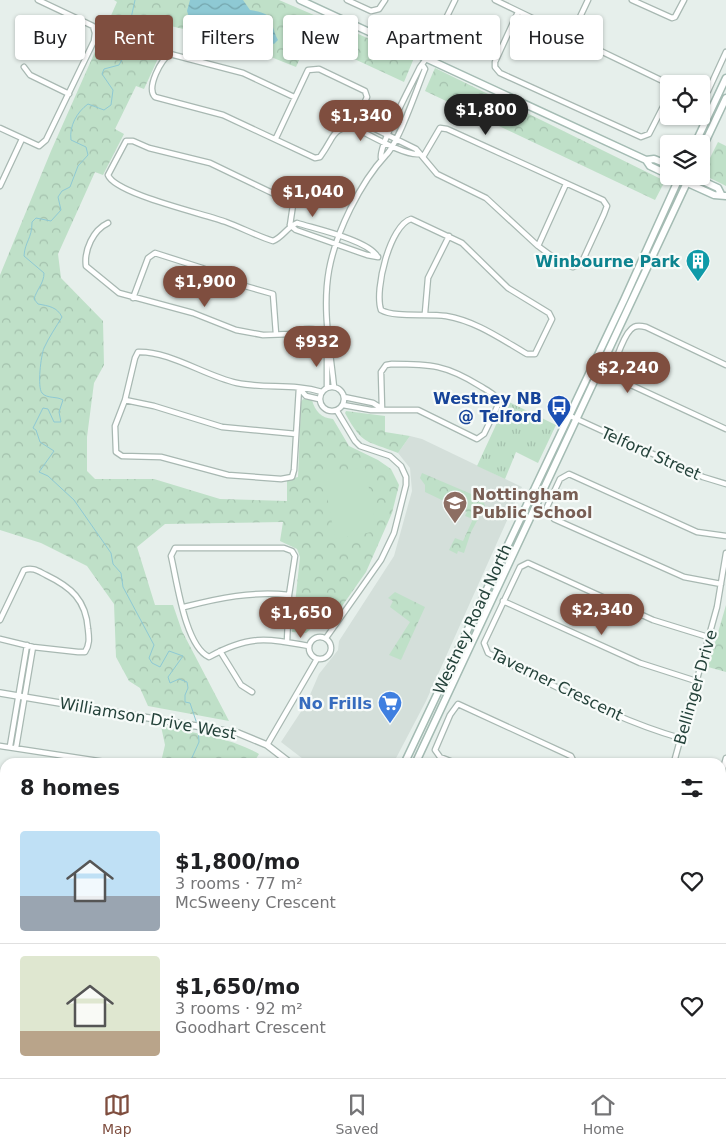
<!DOCTYPE html>
<html lang="en">
<head>
<meta charset="utf-8">
<style>
	body { margin:0; font-family:"DejaVu Sans",sans-serif; background:#f2f2f2; color:#202124; height:100vh; display:flex; flex-direction:column; font-size:19px; white-space:nowrap }
	* { box-sizing:border-box; margin:0 }
	p { font-size:16px; color:#757577 }
	.icon { flex:none; width:28px; height:28px; fill:none; stroke:currentColor; stroke-width:2; stroke-linecap:round; stroke-linejoin:round }
	.map { position:relative; flex:1; overflow:hidden }
	.drawer { position:absolute; left:0px; top:758px; width:726px; height:321px; display:flex; flex-direction:column; background:#fff; border-radius:15px 15px 0 0; box-shadow:0 1px 4px #0004 }
	.drawer>* { flex:none }
	.banner { position:absolute; left:15px; top:15px; width:696px; height:45px; display:flex; gap:10px }
	.controls { position:absolute; left:660px; top:75px; display:grid; gap:10px }
	.controls a { display:grid; place-items:center; width:50px; height:50px; border-radius:5px; background:#fff; box-shadow:0 1px 4px #0004; font-size:25px }
	.price { position:absolute; translate:-50% -42px; padding:0 11px; border-radius:18px; background:#7f4e3f; color:#fff; font-size:16px; line-height:32px; filter:drop-shadow(0 1px 2px #0008) }
	.price::after { content:''; position:absolute; left:50%; top:30px; width:15px; height:11px; margin-left:-8px; background:inherit; clip-path:polygon(0 0,100% 0,50% 100%) }
	.price.current { background:#222; color:#fff }
	ul { padding:0; list-style:none }
	li { display:flex; align-items:center; gap:15px; height:125px; padding:0 20px }
	li+li { border-top:1px solid #e0e0e0 }
	li span { display:grid; place-items:center; flex:none; width:140px; height:100px; border-radius:5px; color:#555 }
	li>.icon { margin-inline-start:auto }
	span .icon { width:60px; height:60px; fill:#fffc; stroke-width:1 }
	li b { font-size:21px }
	h2 { display:flex; justify-content:space-between; align-items:center; height:60px; padding:0 20px; font-size:21px }
	.chip { padding:0 18px; border-radius:5px; background:#fff; box-shadow:0 1px 4px #0004; font-size:18px; line-height:45px }
	.chip.current { background:#7f4e3f; color:#fff }
	.tabs { display:flex; justify-content:space-around; align-items:center; height:70px; border-top:1px solid #e0e0e0; background:#fff; font-size:14px; color:#757577 }
	.tabs a { display:grid; justify-items:center; gap:2px }
	.tabs .current { color:#7f4e3f }
	.map>svg:first-child { display:block }
	.built { fill:#d4dfda }
	.grass { fill:url(#grass-tufts) }
	.park { fill:url(#park-crowns) }
	.pitch { fill:#bfe0c8 }
	.water { fill:url(#water-waves) }
	.lines { fill:none; stroke-linecap:round; stroke-linejoin:round }
	.stream { stroke:#8ec9d4; stroke-width:1 }
	.minor-casing { stroke:#a8b8b2; stroke-width:7 }
	.tertiary-casing { stroke:#a8b8b2; stroke-width:8 }
	.secondary-casing { stroke:#a4bbb3; stroke-width:9 }
	.minor { stroke:#fff; stroke-width:4.5 }
	.tertiary { stroke:#fff; stroke-width:5.5 }
	.secondary { stroke:#fff; stroke-width:6 }
	.labels { text-anchor:middle; stroke-width:4.5; stroke-linejoin:round; paint-order:stroke }
	.culture-label { font-size:16px; font-weight:bold; fill:#0d838f; stroke:#f7fbf9; text-anchor:end }
	.transit-label { font-size:16px; font-weight:bold; fill:#164399; stroke:#f7fbf9; text-anchor:end }
	.street-label { font-size:16px; fill:#24423a; stroke:#f7fbf9 }
	.education-label { font-size:16px; font-weight:bold; fill:#785e54; stroke:#f7fbf9; text-anchor:start }
	.shop-label { font-size:16px; font-weight:bold; fill:#366cbe; stroke:#f7fbf9; text-anchor:end }
</style>
</head>
<body>
<div class="map">
<svg width="726" height="1078" viewBox="0 0 726 1078">
	<defs>
		<pattern id="grass-tufts" width="24" height="20" patternUnits="userSpaceOnUse" patternTransform="scale(1.25)"><rect width="24" height="20" fill="#bfe0c8"/><path d="M3 7l-1-3M5 7V3M7 7l1-3M15 17l-1-3M17 17v-4M19 17l1-3" fill="none" stroke="#a4c1ad"/></pattern>
		<pattern id="park-crowns" width="20" height="18" patternUnits="userSpaceOnUse" patternTransform="scale(1.25)"><rect width="20" height="18" fill="#bfe0c8"/><path d="M2 6a3 3 0 1 1 6 0M12 15a3 3 0 1 1 6 0" fill="none" stroke="#a4c1ad"/></pattern>
		<pattern id="water-waves" width="16" height="10" patternUnits="userSpaceOnUse" patternTransform="scale(1.25)"><rect width="16" height="10" fill="#8ec9d4"/><path d="M0 5q4-4 8 0t8 0" fill="none" stroke="#74a5ad"/></pattern>
	</defs>
	<rect width="100%" height="100%" fill="#e6efeb"/>
	<path class="built" d="M 410,436 L 422,439 L 522,487 L 426,701 L 394,762 L 307,762 L 281,742 L 306,704 L 319,674 L 338,650 L 339,641 L 394,556 L 412,491 L 410,468 L 398,453 Z
		M 721,817 L 726,819 L 726,922 L 721,922 Z"/>
	<path class="grass" d="M 507,401 L 556,425 L 538,463 L 516,452 L 505,479 L 477,466 Z"/>
	<path class="park" d="M 114,0 L 279,0 L 414,58 L 404,82 L 309,38 L 296,67 L 226,39 L 162,24 L 153,48 L 161,52 L 144,89 L 136,86 L 115,129 L 124,134 L 103,175 L 95,172 L 58,254 L 61,278 L 103,321 L 104,365 L 94,383 L 87,437 L 87,471 L 95,479 L 154,479 L 220,499 L 287,501 L 287,480 L 298,477 L 301,402 L 303,399 L 312,400 C 315,411 321,418 333,419 L 349,446 L 378,460 L 391,469 L 399,485 L 392,513 L 366,572 L 328,626 C 318,625 313,626 306,633 L 292,632 L 300,557 L 297,549 L 280,541 L 283,522 L 165,524 L 137,547 L 155,605 L 173,605 L 182,631 L 229,721 L 148,706 L 140,688 L 129,681 L 116,657 L 114,604 L 87,566 L 41,543 L 0,530 L 0,275 L 51,151 L 117,2 Z
		M 435,68 L 665,181 L 655,200 L 425,91 Z
		M 718,142 L 726,146 L 726,186 L 702,174 Z
		M 346,411 L 385,416 L 385,432 L 410,436 L 398,453 C 366,440 363,446 345,413 Z
		M 422,473 L 483,499 L 485,506 L 471,532 L 464,553 L 458,551 L 457,554 L 449,550 L 455,538 L 463,541 L 473,519 L 465,516 L 467,512 L 425,492 L 425,485 L 420,478 Z
		M 395,592 L 425,607 L 401,660 L 389,655 L 410,622 L 390,607 L 393,601 L 388,598 Z
		M 726,605 L 726,672 L 708,667 Z
		M 161,726 C 194,733 229,737 259,754 L 254,762 L 161,762 L 165,745 Z
		M 30,1074 L 90,1074 L 86,1078 L 27,1078 Z"/>
	<path class="pitch" d="M 365,467 L 377,531 L 335,539 L 323,474 Z"/>
	<path class="water" d="M 190,0 L 243,0 L 250,10 C 278,14 268,21 278,40 L 274,44 L 270,42 L 266,43 L 225,33 L 216,26 L 190,20 L 187,11 Z"/>
	<g class="lines">
		<path class="stream" d="M 135,0 L 130,23 L 119,29 L 116,35 L 125,54 L 119,65 L 104,69 L 102,74 L 113,90 L 111,105 L 104,110 L 88,104 C 77,112 69,126 71,140 L 86,147 L 88,155 L 78,166 L 70,187 L 62,191 L 58,197 L 61,210 L 51,221 L 36,218 L 32,222 C 32,239 25,241 24,256 L 44,273 C 44,283 37,289 34,299 L 38,304 C 49,306 57,307 62,317 C 56,327 49,337 44,348 C 41,355 37,387 42,393 C 47,399 57,396 63,400 L 59,412 L 61,422 L 54,422 L 48,409 L 43,408 L 33,428 L 36,430 L 40,442 L 54,451 L 39,472 L 48,476 L 74,500 L 111,553 L 113,564 L 121,573 L 123,587 L 154,645 L 149,658 L 152,663 L 160,667 L 169,651 L 183,656 L 168,677 L 170,683 L 179,679 L 187,682 L 188,688 L 185,695 L 185,702 L 190,703 L 197,724
			M 190,762 L 199,742 L 198,727
			M 52,1078 L 55,1074"/>
		<defs>
			<path id="minor" d="M 347,0 L 371,11 L 379,9 L 385,0
				M 495,0 L 669,84
				M 632,0 L 672,18 L 675,17 L 684,0
				M 518,12 L 495,62 L 495,67 L 500,73 L 641,137 L 649,134 L 669,95
				M 571,36 L 588,0
				M 24,67 L 30,75 L 69,94
				M 701,96 L 708,91 L 726,52
				M 294,97 L 243,73 L 170,54 C 161,59 146,88 155,97 L 223,115 L 315,158 L 320,157 C 339,130 327,133 361,122 L 416,149 L 437,174 L 486,198 L 538,246 L 553,257 L 573,267 L 581,264 L 604,214 L 607,206 L 603,200 L 447,129 L 440,128 L 423,157
				M 355,124 L 357,129 C 370,135 405,156 419,154
				M 0,128 L 39,146 L 46,140 L 94,41 L 95,33 L 93,26 L 38,0
				M 276,138 L 308,70 L 319,69 L 365,91 L 367,97 L 355,124
				M 381,158 C 379,144 412,84 420,67 L 426,59 L 455,0
				M 0,186 L 22,139
				M 411,219 L 462,243 L 508,288 L 549,313 L 552,319 L 535,354 L 527,354 C 501,339 476,321 446,316 C 428,313 395,318 381,310 C 374,290 390,225 411,219 Z
				M 108,223 C 93,230 84,250 86,266 L 119,293 L 193,313 L 236,330 L 263,335 L 292,334 L 299,336 L 320,336 L 327,333
				M 290,225 L 293,205 L 289,201 L 210,163 L 149,148 L 133,141 L 126,141 L 108,175 C 115,194 205,214 226,222 C 242,228 257,236 273,241 C 283,237 287,227 297,223 C 316,229 367,240 377,256
				M 290,225 L 296,230 L 367,255 L 378,257
				M 538,246 L 566,184
				M 133,298 L 148,258 L 155,253 L 202,268 L 245,286 L 273,294 L 276,334
				M 425,313 L 428,278 L 449,236
				M 292,334 C 303,327 315,328 327,333
				M 726,365 L 646,327 C 642,326 638,325 634,327 C 625,331 615,361 613,371 L 618,379 L 726,429
				M320 399a12 12 0 1 1 24 0a12 12 0 1 1-24 0Z
				M 334,387 C 330,348 322,309 329,270 C 336,232 360,183 386,155 C 399,142 417,88 425,69 L 423,66
				M 299,388 L 294,470 L 292,477 L 281,479 L 228,475 L 161,457 L 122,456 L 116,452 L 115,426 L 125,400 L 135,358 L 138,352 C 170,351 205,376 237,383 C 266,389 294,383 322,392
				M 299,388 L 306,396 L 319,399
				M 327,388 L 327,358 L 329,352
				M 344,397 L 373,403 L 381,408
				M 125,400 L 154,406 L 222,427 L 296,434
				M 343,405 L 371,410 L 418,410 L 477,439 L 484,434 L 499,403 C 496,394 488,391 480,386 C 446,365 431,364 392,364 L 386,365 L 381,372 L 382,409
				M 568,415 L 703,477 L 726,484
				M 721,584 L 684,577 L 554,519 L 548,511 L 547,507 L 560,479 L 569,474 L 697,532 L 726,536
				M 503,601 L 640,663 L 696,681
				M 184,607 C 219,598 252,591 289,595
				M 0,620 L 24,570 C 33,567 38,571 46,575 C 71,587 86,600 88,629 C 89,638 90,644 85,652 L 78,652 L 33,647 L 0,639
				M309 648a11 11 0 1 1 22 0a11 11 0 1 1-22 0Z
				M 326,638 L 381,560 L 394,533 L 406,485 L 406,477 L 401,466 L 390,456 L 360,446 L 355,441 L 337,411
				M 287,642 L 289,595 L 295,556 L 292,551 L 284,548 L 175,548 L 171,556 C 177,581 185,646 209,657 C 249,635 265,638 309,646
				M 220,651 L 241,685 L 252,692
				M 680,738 C 617,720 558,687 499,659 L 488,653 L 484,643 L 520,567 L 528,563 L 653,620 L 708,637
				M 267,745 L 317,659
				M 0,746 L 105,762
				M 10,746 L 27,645
				M 16,748 L 33,647
				M 453,762 L 440,757 L 435,750 L 450,715 L 458,704 L 571,756 L 574,762
				M 674,762 L 717,607 L 726,553
				M 721,776 L 726,758
				M 721,806 L 726,809
				M 0,832 L 5,834
				M 0,868 L 5,855
				M 721,929 L 726,929
				M 0,955 L 5,958
				M 721,986 L 726,986
				M 0,1006 L 5,1008
				M 721,1046 L 726,1046
				M 0,1061 L 5,1064
				M 138,1074 L 147,1078
				M 430,1074 L 430,1078
				M 487,1074 L 488,1078
				M 120,1078 L 123,1074
				M 340,1078 L 342,1074
				M 557,1078 L 560,1074"/>
			<path id="tertiary" d="M 0,693 L 238,733 L 267,745 L 289,762"/>
			<path id="secondary" d="M 300,0 L 646,160 L 650,166 L 669,175
				M 695,144 L 726,78
				M 701,151 L 726,98
				M 646,160 L 654,159 L 669,165
				M 672,176 L 714,195 L 726,196
				M 692,176 L 718,188 L 721,194
				M 405,762 L 624,300 L 680,176
				M 416,762 L 690,176
				M 257,1078 L 259,1074
				M 267,1078 L 269,1074"/>
		</defs>
		<use href="#minor" class="minor-casing"/>
		<use href="#tertiary" class="tertiary-casing"/>
		<use href="#secondary" class="secondary-casing"/>
		<use href="#minor" class="minor"/>
		<use href="#tertiary" class="tertiary"/>
		<use href="#secondary" class="secondary"/>
	</g>
	<defs>
		<symbol id="building-pin" viewBox="-11 -11 22 30"><path d="M0 17L-7.5 6A9.5 9.5 0 1 1 7.5 6Z" fill="#0f9aa8" stroke="#f7fbf9"/><path d="M-4-6H4V6H1V3H-1V6H-4ZM-2.5-4.3h1.7v1.8h-1.7ZM.8-4.3h1.7v1.8H.8ZM-2.5-1h1.7V.8h-1.7ZM.8-1h1.7V.8H.8Z" fill="#fff"/></symbol>
		<symbol id="bus-pin" viewBox="-11 -11 22 30"><path d="M0 17L-7.5 6A9.5 9.5 0 1 1 7.5 6Z" fill="#1a4fb4" stroke="#f7fbf9"/><path d="M-5-6H5V4H4V6H2V4H-2V6H-4V4H-5ZM-3.5-4V0h7V-4ZM-3.5 1.2v1.5H-2V1.2ZM2 1.2v1.5H3.5V1.2Z" fill="#fff"/></symbol>
		<symbol id="school-pin" viewBox="-11 -11 22 30"><path d="M0 17L-7.5 6A9.5 9.5 0 1 1 7.5 6Z" fill="#8d6e63" stroke="#f7fbf9"/><path d="M0-5L7-2L0 1L-7-2ZM-4 1L0 2.5L4 1V4Q0 6-4 4Z" fill="#fff"/></symbol>
		<symbol id="supermarket-pin" viewBox="-11 -11 22 30"><path d="M0 17L-7.5 6A9.5 9.5 0 1 1 7.5 6Z" fill="#3f7fe0" stroke="#f7fbf9"/><path d="M-6-5.5h2.5l.6 2H6L4.5 2H-2.5L-4.4-4H-6ZM-1.5 3.2a1.3 1.3 0 1 0 .1 0ZM3 3.2a1.3 1.3 0 1 0 .1 0Z" fill="#fff"/></symbol>
	</defs>
	<g fill-rule="evenodd">
		<use href="#building-pin" x="684" y="247" width="28" height="38"/>
		<use href="#bus-pin" x="545" y="393" width="28" height="38"/>
		<use href="#school-pin" x="441" y="489" width="28" height="38"/>
		<use href="#supermarket-pin" x="376" y="689" width="28" height="38"/>
	</g>
	<g class="labels">
		<g class="culture-label">
			<text x="680" y="267">Winbourne Park</text>
		</g>
		<g class="transit-label">
			<text x="542" y="404">Westney NB<tspan x="542" dy="18">@ Telford</tspan></text>
		</g>
		<g class="street-label">
			<text transform="translate(651 453) rotate(24)" y="6">Telford Street</text>
			<text transform="translate(472 619) rotate(-65)" y="6">Westney Road North</text>
			<text transform="translate(557 684) rotate(26)" y="6">Taverner Crescent</text>
			<text transform="translate(695 687) rotate(-74)" y="6">Bellinger Drive</text>
			<text transform="translate(148 718) rotate(10)" y="6">Williamson Drive West</text>
		</g>
		<g class="education-label">
			<text x="472" y="500">Nottingham<tspan x="472" dy="18">Public School</tspan></text>
		</g>
		<g class="shop-label">
			<text x="372" y="709">No Frills</text>
		</g>
	</g>
</svg>
<div class="controls">
<a><svg class="icon" aria-label="locate" viewBox="0 0 24 24"><circle cx="12" cy="12" r="6"/><path d="M12 2v4M12 18v4M2 12h4M18 12h4"/></svg></a>
<a><svg class="icon" aria-label="layers" viewBox="0 0 24 24"><path d="M12 4l9 5-9 5-9-5zM3 14l9 5 9-5"/></svg></a>
</div>
<b class="price current" style="left:486px;top:136px">$1,800</b>
<b class="price" style="left:361px;top:142px">$1,340</b>
<b class="price" style="left:313px;top:218px">$1,040</b>
<b class="price" style="left:205px;top:308px">$1,900</b>
<b class="price" style="left:317px;top:368px">$932</b>
<b class="price" style="left:628px;top:394px">$2,240</b>
<b class="price" style="left:602px;top:636px">$2,340</b>
<b class="price" style="left:301px;top:639px">$1,650</b>
<div class="banner">
<a class="chip">Buy</a>
<a class="chip current">Rent</a>
<a class="chip">Filters</a>
<a class="chip">New</a>
<a class="chip">Apartment</a>
<a class="chip">House</a>
</div>
<section class="drawer">
<h2>8 homes<svg class="icon" aria-label="filters" viewBox="0 0 24 24"><path d="M4 7h16M4 17h16"/><circle cx="9" cy="7" r="2"/><circle cx="15" cy="17" r="2"/></svg></h2>
<ul>
<li><span style="background:linear-gradient(#bfe0f5 65%,#9aa5b1 0)"><svg class="icon" aria-label="home" viewBox="0 0 24 24"><path d="M3 11l9-7 9 7M6 9v11h12V9"/></svg></span><div><b>$1,800/mo</b><p>3 rooms · 77 m²</p><p>McSweeny Crescent</p></div><svg class="icon" aria-label="heart" viewBox="0 0 24 24"><path d="M12 20l-8-8c-3-5 5-10 8-4 3-6 11-1 8 4z"/></svg></li>
<li><span style="background:linear-gradient(#dfe7d0 75%,#b9a48a 0)"><svg class="icon" aria-label="home" viewBox="0 0 24 24"><path d="M3 11l9-7 9 7M6 9v11h12V9"/></svg></span><div><b>$1,650/mo</b><p>3 rooms · 92 m²</p><p>Goodhart Crescent</p></div><svg class="icon" aria-label="heart" viewBox="0 0 24 24"><path d="M12 20l-8-8c-3-5 5-10 8-4 3-6 11-1 8 4z"/></svg></li>
</ul>
</section>
</div>
<nav class="tabs">
<a class="current"><svg class="icon" aria-label="map" viewBox="0 0 24 24"><path d="M3 6l6-2 6 2 6-2v14l-6 2-6-2-6 2zM9 4v14M15 6v14"/></svg>Map</a>
<a><svg class="icon" aria-label="saved" viewBox="0 0 24 24"><path d="M7 4h10v16l-5-4-5 4z"/></svg>Saved</a>
<a><svg class="icon" aria-label="home" viewBox="0 0 24 24"><path d="M3 11l9-7 9 7M6 9v11h12V9"/></svg>Home</a>
</nav>
</body>
</html>
